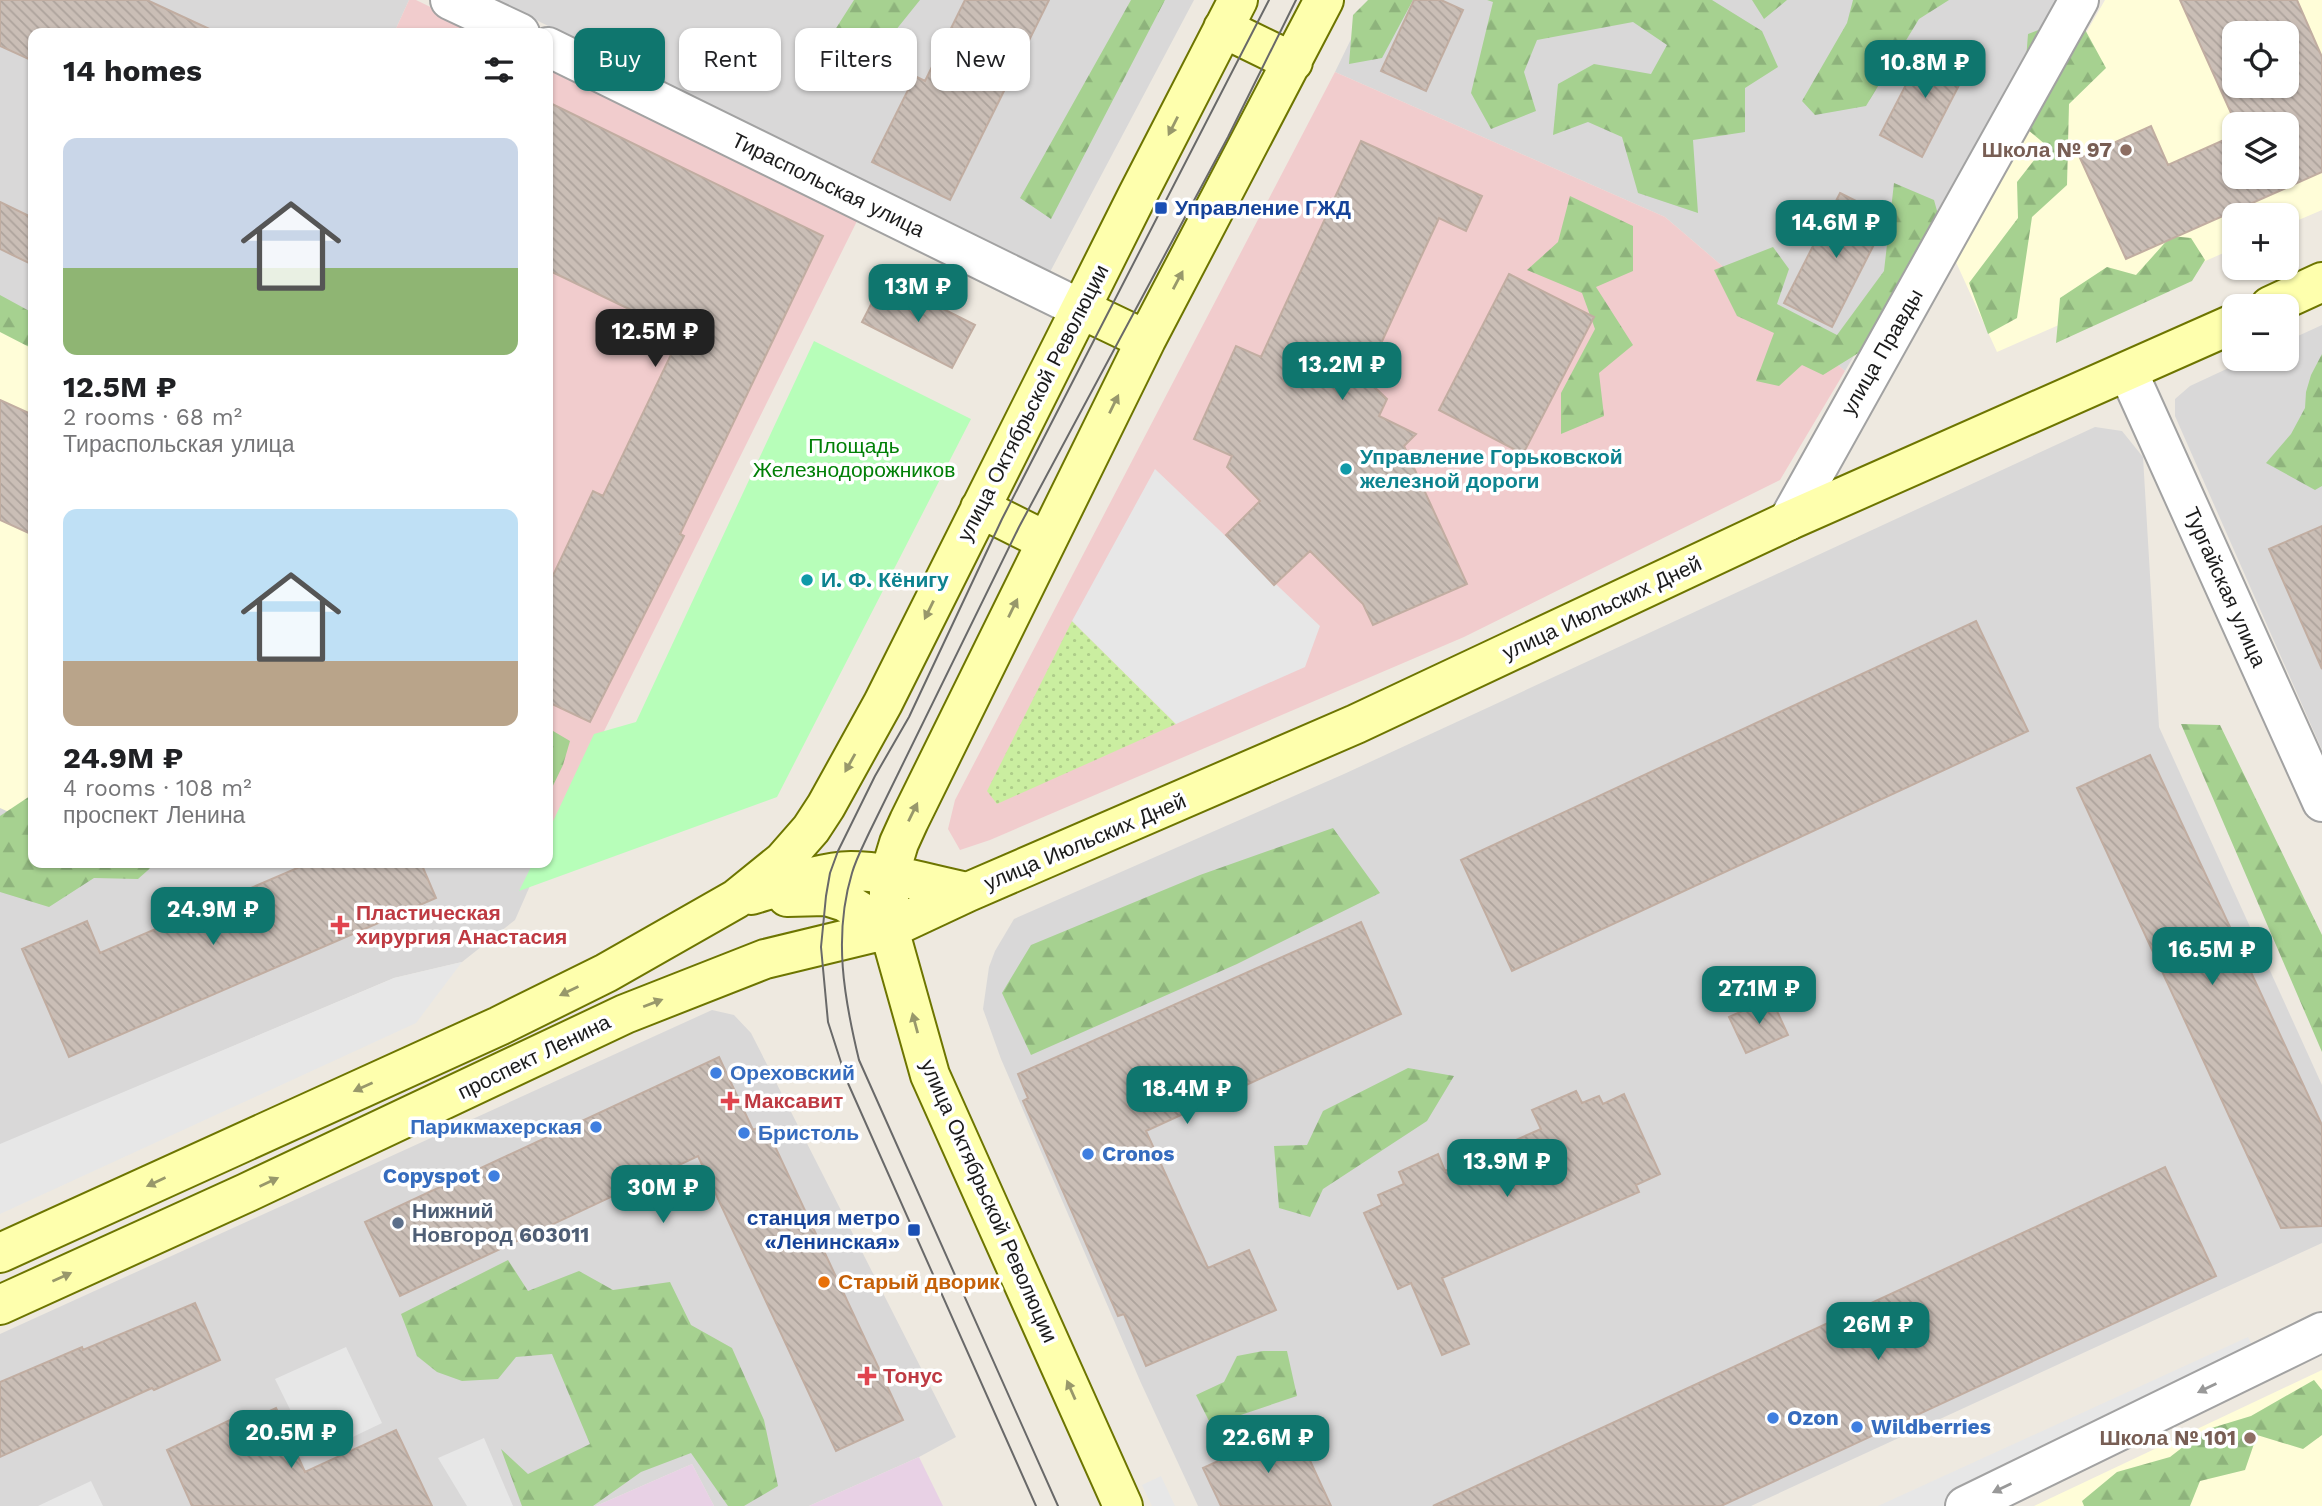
<!DOCTYPE html>
<html lang="en">
<head>
<meta charset="utf-8">
<style>
	body { margin:0; font-family:"Work Sans",sans-serif; background:#f2f2f2; color:#202124; height:100vh; display:flex; flex-direction:column; font-size:26px; white-space:nowrap }
	* { box-sizing:border-box; margin:0 }
	p { font-size:23px; color:#757577 }
	.icon { flex:none; width:38px; height:38px; fill:none; stroke:currentColor; stroke-width:2; stroke-linecap:round; stroke-linejoin:round }
	.map { position:relative; flex:1; overflow:hidden }
	.sheet { position:absolute; left:28px; top:28px; width:525px; height:840px; display:flex; flex-direction:column; background:#fff; border-radius:14px; box-shadow:0 2px 5px #0004 }
	.sheet>* { flex:none }
	.hud { position:absolute; left:574px; top:28px; width:665px; height:63px; display:flex; gap:14px }
	.fabs { position:absolute; left:2222px; top:21px; display:grid; gap:14px }
	.fabs a { display:grid; place-items:center; width:77px; height:77px; border-radius:14px; background:#fff; box-shadow:0 2px 5px #0004; font-size:35px }
	.price { position:absolute; translate:-50% -60px; padding:0 16px; border-radius:14px; background:#0f766e; color:#fff; font-size:23px; line-height:46px; filter:drop-shadow(0 2px 4px #0008) }
	.price::after { content:''; position:absolute; left:50%; top:42px; width:21px; height:16px; margin-left:-10px; background:inherit; clip-path:polygon(0 0,100% 0,50% 100%) }
	.price.selected { background:#222; color:#fff }
	ul { padding:0; list-style:none }
	li { display:grid; align-content:center; gap:14px; height:371px; padding:0 35px }
	li span { display:grid; place-items:center; height:217px; border-radius:14px; color:#555 }
	li>.icon { margin-inline-start:auto }
	span .icon { width:126px; height:126px; fill:#fffc; stroke-width:1 }
	li b { font-size:30px }
	h2 { display:flex; justify-content:space-between; align-items:center; height:84px; padding:0 35px; font-size:30px }
	.tag { padding:0 24px; border-radius:14px; background:#fff; box-shadow:0 2px 5px #0004; font-size:24px; line-height:63px }
	.tag.selected { background:#0f766e; color:#fff }
	.map>svg:first-child { display:block }
	.residential { fill:#d9d8d8 }
	.commercial { fill:#f1cccd }
	.industrial { fill:#e8d1e5 }
	.education { fill:#fffdd8; fill-rule:evenodd }
	.grass { fill:url(#grass-dots) }
	.forest { fill:url(#forest-firs) }
	.park { fill:#b7feb9 }
	.parking { fill:#e7e7e7 }
	.building { fill:url(#building-back-hatch); stroke:#c1ada1; stroke-width:2; fill-rule:evenodd }
	.lines { fill:none; stroke-linecap:round; stroke-linejoin:round }
	.street-casing { stroke:#a2a2a2; stroke-width:42 }
	.secondary-casing { stroke:#6d7500; stroke-width:42 }
	.street { stroke:#fff; stroke-width:38 }
	.secondary { stroke:#feffad; stroke-width:38 }
	.tram { stroke:#696969; stroke-width:2 }
	.oneway { fill:#98986b }
	.oneway2 { fill:#989898 }
	.education-dot { fill:#8d6e63; stroke:#fff; stroke-width:2.5 }
	.transit-dot { fill:#1a4fb4; stroke:#fff; stroke-width:2.5 }
	.culture-dot { fill:#0f9aa8; stroke:#fff; stroke-width:2.5 }
	.health-dot { fill:#e0444e; stroke:#fff; stroke-width:2.5 }
	.shop-dot { fill:#3f7fe0; stroke:#fff; stroke-width:2.5 }
	.service-dot { fill:#5c6f8a; stroke:#fff; stroke-width:2.5 }
	.food-dot { fill:#e8710a; stroke:#fff; stroke-width:2.5 }
	.labels { text-anchor:middle; stroke-width:7; stroke-linejoin:round; paint-order:stroke }
	.education-label { font-size:21px; font-weight:bold; fill:#785e54; stroke:#fff; text-anchor:end }
	.street-label { font-size:21px; fill:#1b1b1b; stroke:#fff }
	.transit-label { font-size:21px; font-weight:bold; fill:#164399; stroke:#fff; text-anchor:start }
	.park-label { font-size:21px; fill:#028007; stroke:#fff }
	.culture-label { font-size:21px; font-weight:bold; fill:#0d838f; stroke:#fff; text-anchor:start }
	.health-label { font-size:21px; font-weight:bold; fill:#be3a42; stroke:#fff; text-anchor:start }
	.shop-label { font-size:21px; font-weight:bold; fill:#366cbe; stroke:#fff; text-anchor:start }
	.service-label { font-size:21px; font-weight:bold; fill:#4e5e75; stroke:#fff; text-anchor:start }
	.food-label { font-size:21px; font-weight:bold; fill:#c56008; stroke:#fff; text-anchor:start }
</style>
</head>
<body>
<div class="map">
<svg width="2322" height="1506" viewBox="0 0 2322 1506">
	<defs>
		<pattern id="grass-dots" width="8" height="8" patternUnits="userSpaceOnUse" patternTransform="scale(1.75)"><rect width="8" height="8" fill="#caeea0"/><path d="M2 2h.1M6 6h.1" fill="none" stroke="#adcc89" stroke-width="1.8" stroke-linecap="round"/></pattern>
		<pattern id="forest-firs" width="22" height="20" patternUnits="userSpaceOnUse" patternTransform="scale(1.75)"><rect width="22" height="20" fill="#a6d190"/><path d="M5 1l3.5 6h-7zM16 11l3.5 6h-7z" fill="#8eb37c"/></pattern>
		<pattern id="building-back-hatch" width="6" height="6" patternUnits="userSpaceOnUse" patternTransform="scale(1.75)"><rect width="6" height="6" fill="#cabeb6"/><path d="M-1 5l2 2M0 0l6 6M5-1l2 2" fill="none" stroke="#ada39c"/></pattern>
	</defs>
	<rect width="100%" height="100%" fill="#eee9e0"/>
	<path class="residential" d="M 0,0 L 409,0 L 394,33 L 33,33 L 33,863 L 540,863 L 515,920 L 462,962 L 394,978 L 0,1145 Z
		M 495,0 L 1194,0 L 1050,272 Z
		M 1370,0 L 2059,0 L 1845,371 L 1665,217 L 1335,72 Z
		M 2322,325 L 2322,750 L 2175,416 L 2175,399 L 2190,386 L 2248,359 L 2287,359 L 2287,341 Z
		M 2095,427 L 2122,431 L 2143,457 L 2159,727 L 2322,1085 L 2322,1243 L 1751,1506 L 1198,1506 L 1141,1383 L 1001,1059 L 983,1009 L 989,967 L 995,951 L 1014,919 L 1344,774 Z
		M 712,1010 L 734,1015 L 751,1033 L 956,1437 L 919,1457 L 809,1506 L 714,1506 L 692,1464 L 596,1506 L 0,1506 L 0,1334 Z"/>
	<path class="commercial" d="M 409,0 L 416,0 L 484,33 L 394,33 Z
		M 548,65 L 859,217 L 553,834 L 548,831 Z
		M 1335,72 L 1665,217 L 1845,371 L 1780,480 L 1464,637 L 990,840 L 960,850 L 948,829 L 955,800 Z"/>
	<path class="industrial" d="M 919,1457 L 943,1506 L 809,1506 Z
		M 692,1464 L 714,1506 L 596,1506 Z"/>
	<path class="education" d="M 2105,0 L 2322,0 L 2322,210 L 2287,225 L 2287,215 L 2235,215 L 2235,248 L 1997,352 L 1955,260 ZM 2235,33 L 2287,33 L 2287,86 L 2235,86 ZM 2235,124 L 2287,124 L 2287,177 L 2235,177 Z
		M 0,309 L 33,325 L 33,823 L 0,808 Z
		M 2322,1370 L 2322,1506 L 2034,1506 Z"/>
	<path class="grass" d="M 1072,621 L 1176,724 L 997,804 L 987,791 Z"/>
	<path class="forest" d="M 854,0 L 920,0 L 883,46 L 840,66 L 826,44 Z
		M 1131,0 L 1165,0 L 1051,219 L 1020,198 Z
		M 1368,0 L 1413,0 L 1382,58 L 1349,64 L 1353,15 Z
		M 1487,0 L 1712,0 L 1762,31 L 1778,67 L 1745,88 L 1745,132 L 1693,140 L 1698,213 L 1638,193 L 1622,137 L 1588,122 L 1553,135 L 1558,84 L 1594,64 L 1651,74 L 1667,45 L 1633,22 L 1537,40 L 1524,72 L 1536,111 L 1491,129 L 1471,93 L 1493,2 Z
		M 1752,0 L 1787,0 L 1764,19 Z
		M 1853,0 L 1949,0 L 1919,19 L 1866,106 L 1815,115 L 1802,101 L 1847,23 Z
		M 2077,15 L 2106,68 L 2069,104 L 2067,185 L 2032,217 L 2017,318 L 1988,334 L 1969,283 L 2018,218 L 2017,182 L 2046,145 L 2021,124 L 2028,34 Z
		M 1894,183 L 1934,200 L 1942,229 L 1881,339 L 1823,375 L 1802,365 L 1779,386 L 1756,381 L 1774,333 L 1737,316 L 1714,270 L 1773,247 L 1789,269 L 1777,304 L 1837,335 L 1884,271 Z
		M 1570,196 L 1633,226 L 1633,271 L 1596,287 L 1633,345 L 1599,373 L 1604,416 L 1561,434 L 1561,393 L 1595,329 L 1582,293 L 1527,270 L 1558,242 Z
		M 2171,236 L 2191,238 L 2205,260 L 2192,281 L 2056,343 L 2060,298 L 2107,267 L 2136,275 Z
		M 0,295 L 33,313 L 33,349 L 0,332 Z
		M 2322,354 L 2322,486 L 2315,490 L 2266,463 L 2291,434 L 2305,408 L 2306,392 L 2311,375 Z
		M 2181,724 L 2220,725 L 2322,935 L 2322,1052 Z
		M 548,728 L 570,741 L 563,765 L 548,796 Z
		M 33,790 L 33,863 L 156,863 L 138,879 L 94,878 L 49,907 L 0,892 L 0,816 L 33,794 Z
		M 1333,828 L 1380,893 L 1237,964 L 1031,1055 L 1002,993 L 1031,945 L 1200,875 Z
		M 1408,1068 L 1454,1076 L 1427,1121 L 1323,1189 L 1310,1217 L 1279,1208 L 1274,1146 L 1307,1145 L 1323,1111 Z
		M 508,1260 L 528,1291 L 579,1271 L 613,1290 L 670,1282 L 691,1325 L 732,1348 L 764,1420 L 778,1486 L 744,1506 L 728,1506 L 691,1453 L 641,1472 L 593,1506 L 522,1506 L 501,1449 L 528,1474 L 590,1444 L 552,1354 L 516,1357 L 498,1379 L 462,1381 L 437,1372 L 417,1356 L 401,1314 Z
		M 1263,1351 L 1287,1351 L 1297,1396 L 1211,1425 L 1196,1395 L 1224,1382 L 1237,1356 Z
		M 2314,1380 L 2322,1390 L 2322,1435 L 2303,1449 L 2257,1435 L 2245,1470 L 2200,1481 L 2190,1506 L 2084,1506 L 2082,1501 L 2117,1472 L 2170,1457 L 2205,1430 L 2251,1416 Z"/>
	<path class="park" d="M 814,341 L 971,419 L 777,797 L 519,891 L 533,863 L 548,863 L 548,832 L 594,734 L 636,722 Z"/>
	<path class="parking" d="M 1155,469 L 1320,626 L 1305,667 L 1176,724 L 1072,621 Z
		M 462,962 L 416,1023 L 0,1214 L 0,1144 L 394,978 Z
		M 2248,1337 L 2259,1359 L 1945,1506 L 1878,1506 Z
		M 346,1347 L 382,1423 L 313,1456 L 275,1379 Z
		M 484,1438 L 513,1506 L 467,1506 L 438,1458 Z
		M 1161,1476 L 1175,1506 L 1152,1506 L 1142,1485 Z
		M 91,1481 L 103,1506 L 38,1506 Z"/>
	<path class="building" d="M 0,0 L 147,0 L 218,33 L 33,33 L 33,61 L 0,46 Z
		M 965,0 L 1049,0 L 950,200 L 872,162 L 915,76 L 925,81 Z
		M 1414,0 L 1441,0 L 1463,10 L 1426,91 L 1381,71 Z
		M 2180,0 L 2297,0 L 2322,57 L 2322,172 L 2126,259 L 2080,158 L 2151,126 L 2168,165 L 2235,135 L 2235,177 L 2287,177 L 2287,124 L 2236,124 ZM 2235,33 L 2287,33 L 2287,86 L 2235,86 Z
		M 1928,42 L 1970,64 L 1922,157 L 1880,135 Z
		M 548,102 L 823,236 L 680,534 L 684,536 L 590,722 L 548,702 L 548,586 L 593,491 L 603,496 L 681,334 L 548,270 Z
		M 1361,141 L 1482,196 L 1466,231 L 1439,218 L 1365,378 L 1387,399 L 1379,416 L 1416,434 L 1404,446 L 1467,584 L 1373,625 L 1363,604 L 1310,551 L 1274,585 L 1226,535 L 1260,501 L 1227,467 L 1232,456 L 1194,439 L 1236,346 L 1261,357 Z
		M 1840,193 L 1888,217 L 1832,327 L 1784,303 Z
		M 0,202 L 33,218 L 33,265 L 0,249 Z
		M 1509,274 L 1594,317 L 1523,454 L 1439,410 Z
		M 884,279 L 975,325 L 952,368 L 862,322 Z
		M 0,400 L 33,415 L 33,535 L 0,520 Z
		M 2322,526 L 2322,669 L 2269,549 Z
		M 1976,621 L 2028,731 L 1512,971 L 1461,860 Z
		M 2150,755 L 2322,1125 L 2322,1226 L 2281,1228 L 2077,788 Z
		M 309,863 L 421,863 L 436,898 L 69,1057 L 22,949 L 87,921 L 100,953 Z
		M 1361,922 L 1401,1014 L 1146,1131 L 1208,1268 L 1249,1250 L 1276,1310 L 1146,1366 L 1124,1314 L 1118,1316 L 1023,1101 L 1028,1098 L 1018,1074 Z
		M 1771,998 L 1788,1035 L 1746,1053 L 1729,1017 Z
		M 719,1057 L 753,1130 L 765,1125 L 903,1420 L 836,1451 L 698,1156 L 400,1296 L 365,1222 Z
		M 1576,1091 L 1582,1103 L 1599,1096 L 1603,1104 L 1624,1094 L 1660,1174 L 1636,1185 L 1639,1192 L 1442,1278 L 1469,1344 L 1442,1355 L 1411,1283 L 1398,1289 L 1364,1213 L 1382,1205 L 1378,1195 L 1404,1184 L 1399,1172 L 1438,1154 L 1445,1171 L 1541,1129 L 1532,1110 Z
		M 2165,1167 L 2216,1276 L 1721,1506 L 1433,1506 Z
		M 195,1303 L 220,1360 L 154,1390 L 152,1388 L 0,1457 L 0,1382 L 82,1347 L 83,1350 Z
		M 276,1408 L 305,1472 L 396,1430 L 432,1506 L 192,1506 L 167,1450 L 232,1419 L 235,1427 Z
		M 1294,1426 L 1331,1506 L 1221,1506 L 1203,1468 Z"/>
	<g class="lines">
		<defs>
			<path id="street" d="M 450,0 L 520,33
				M 548,47 L 1081,309
				M 2128,372 L 2322,802
				M 1788,521 L 2079,0
				M 1965,1506 L 2322,1332"/>
			<path id="secondary" d="M 1223,28 L 1293,62
				M 2270,306 L 2322,282
				M 1081,309 L 1146,340
				M 980,508 L 1046,541
				M 751,895 C 783,886 818,872 851,871 C 889,871 931,885 968,892
				M 787,897 L 826,896 L 845,902 L 889,929
				M 0,1253 L 499,1026 L 606,973 L 736,899 L 783,861 L 811,829 L 826,806 L 883,703 L 1137,196 L 1238,0
				M 0,1305 L 246,1193 L 625,1014 L 765,959 L 889,929 L 968,892 L 1356,724 L 1788,521 L 2235,323
				M 1123,1506 L 930,1075 L 889,929 L 889,876 L 899,843 L 909,821 L 1146,340 L 1324,0"/>
		</defs>
		<use href="#street" class="street-casing"/>
		<use href="#secondary" class="secondary-casing"/>
		<use href="#street" class="street"/>
		<use href="#secondary" class="secondary"/>
		<path class="tram" d="M 1036,1506 L 847,1081 L 828,1022 L 821,947 L 826,896 L 830,873 L 838,851 L 875,776 L 909,717 L 1002,519 L 1269,0
			M 1058,1506 L 859,1060 C 844,998 833,936 852,873 C 856,859 863,846 869,833 L 1019,527 L 1228,137 L 1296,0"/>
	</g>
	<defs><path id="oneway-solid" d="M-6-.8H1V-3.2L6.5 0L1 3.2V.8H-6Z" transform="scale(1.75)"/></defs>
	<g class="oneway">
		<use href="#oneway-solid" transform="translate(1173 126) rotate(117)"/>
		<use href="#oneway-solid" transform="translate(1178 280) rotate(-62)"/>
		<use href="#oneway-solid" transform="translate(1114 404) rotate(-64)"/>
		<use href="#oneway-solid" transform="translate(1013 608) rotate(-64)"/>
		<use href="#oneway-solid" transform="translate(929 610) rotate(116)"/>
		<use href="#oneway-solid" transform="translate(850 763) rotate(119)"/>
		<use href="#oneway-solid" transform="translate(913 812) rotate(-64)"/>
		<use href="#oneway-solid" transform="translate(569 991) rotate(154)"/>
		<use href="#oneway-solid" transform="translate(653 1003) rotate(-21)"/>
		<use href="#oneway-solid" transform="translate(915 1023) rotate(-105)"/>
		<use href="#oneway-solid" transform="translate(363 1087) rotate(156)"/>
		<use href="#oneway-solid" transform="translate(156 1182) rotate(155)"/>
		<use href="#oneway-solid" transform="translate(269 1182) rotate(-25)"/>
		<use href="#oneway-solid" transform="translate(62 1277) rotate(-24)"/>
		<use href="#oneway-solid" transform="translate(1071 1390) rotate(-114)"/>
	</g>
	<g class="oneway2">
		<use href="#oneway-solid" transform="translate(2207 1388) rotate(154)"/>
		<use href="#oneway-solid" transform="translate(2002 1488) rotate(154)"/>
	</g>
	<g class="education-dot">
		<circle cx="2126" cy="150" r="7"/>
		<circle cx="2250" cy="1438" r="7"/>
	</g>
	<g class="transit-dot">
		<rect x="1154" y="201" width="14" height="14" rx="3.5"/>
		<rect x="907" y="1223" width="14" height="14" rx="3.5"/>
	</g>
	<g class="culture-dot">
		<circle cx="1346" cy="469" r="7"/>
		<circle cx="807" cy="580" r="7"/>
	</g>
	<g class="health-dot">
		<path d="M336.5 914.5h7v7h7v7h-7v7h-7v-7h-7v-7h7z"/>
		<path d="M726.5 1090.5h7v7h7v7h-7v7h-7v-7h-7v-7h7z"/>
		<path d="M863.5 1365.5h7v7h7v7h-7v7h-7v-7h-7v-7h7z"/>
	</g>
	<g class="shop-dot">
		<circle cx="716" cy="1073" r="7"/>
		<circle cx="596" cy="1127" r="7"/>
		<circle cx="744" cy="1133" r="7"/>
		<circle cx="1088" cy="1154" r="7"/>
		<circle cx="494" cy="1176" r="7"/>
		<circle cx="1773" cy="1418" r="7"/>
		<circle cx="1857" cy="1427" r="7"/>
	</g>
	<circle class="service-dot" cx="398" cy="1223" r="7"/>
	<circle class="food-dot" cx="824" cy="1282" r="7"/>
	<g class="labels">
		<g class="education-label">
			<text x="2112" y="157">Школа № 97</text>
			<text x="2236" y="1445">Школа № 101</text>
		</g>
		<g class="street-label">
			<text transform="translate(828 185) rotate(26)" y="7">Тираспольская улица</text>
			<text transform="translate(1882 352) rotate(-60)" y="7">улица Правды</text>
			<text transform="translate(1033 403) rotate(-63)" y="7">улица Октябрьской Революции</text>
			<text transform="translate(2225 587) rotate(66)" y="7">Тургайская улица</text>
			<text transform="translate(1602 608) rotate(-25)" y="7">улица Июльских Дней</text>
			<text transform="translate(1085 842) rotate(-23)" y="7">улица Июльских Дней</text>
			<text transform="translate(534 1057) rotate(-26)" y="7">проспект Ленина</text>
			<text transform="translate(989 1201) rotate(66)" y="7">улица Октябрьской Революции</text>
		</g>
		<g class="transit-label">
			<text x="1175" y="215">Управление ГЖД</text>
			<text x="900" y="1225" text-anchor="end">станция метро<tspan x="900" dy="24">«Ленинская»</tspan></text>
		</g>
		<g class="park-label">
			<text x="854" y="453">Площадь<tspan x="854" dy="24">Железнодорожников</tspan></text>
		</g>
		<g class="culture-label">
			<text x="1360" y="464">Управление Горьковской<tspan x="1360" dy="24">железной дороги</tspan></text>
			<text x="821" y="587">И. Ф. Кёнигу</text>
		</g>
		<g class="health-label">
			<text x="356" y="920">Пластическая<tspan x="356" dy="24">хирургия Анастасия</tspan></text>
			<text x="744" y="1108">Максавит</text>
			<text x="883" y="1383">Тонус</text>
		</g>
		<g class="shop-label">
			<text x="730" y="1080">Ореховский</text>
			<text x="582" y="1134" text-anchor="end">Парикмахерская</text>
			<text x="758" y="1140">Бристоль</text>
			<text x="1102" y="1161">Cronos</text>
			<text x="480" y="1183" text-anchor="end">Copyspot</text>
			<text x="1787" y="1425">Ozon</text>
			<text x="1871" y="1434">Wildberries</text>
		</g>
		<g class="service-label">
			<text x="412" y="1218">Нижний<tspan x="412" dy="24">Новгород 603011</tspan></text>
		</g>
		<g class="food-label">
			<text x="838" y="1289">Старый дворик</text>
		</g>
	</g>
</svg>
<div class="fabs">
<a><svg class="icon" aria-label="locate" viewBox="0 0 24 24"><circle cx="12" cy="12" r="6"/><path d="M12 2v4M12 18v4M2 12h4M18 12h4"/></svg></a>
<a><svg class="icon" aria-label="layers" viewBox="0 0 24 24"><path d="M12 4l9 5-9 5-9-5zM3 14l9 5 9-5"/></svg></a>
<a>+</a>
<a>−</a>
</div>
<b class="price" style="left:1925px;top:100px">10.8M ₽</b>
<b class="price" style="left:1836px;top:260px">14.6M ₽</b>
<b class="price" style="left:918px;top:324px">13M ₽</b>
<b class="price selected" style="left:655px;top:369px">12.5M ₽</b>
<b class="price" style="left:1342px;top:402px">13.2M ₽</b>
<b class="price" style="left:213px;top:947px">24.9M ₽</b>
<b class="price" style="left:2212px;top:987px">16.5M ₽</b>
<b class="price" style="left:1759px;top:1026px">27.1M ₽</b>
<b class="price" style="left:1187px;top:1126px">18.4M ₽</b>
<b class="price" style="left:1507px;top:1199px">13.9M ₽</b>
<b class="price" style="left:663px;top:1225px">30M ₽</b>
<b class="price" style="left:1878px;top:1362px">26M ₽</b>
<b class="price" style="left:291px;top:1470px">20.5M ₽</b>
<b class="price" style="left:1268px;top:1475px">22.6M ₽</b>
<div class="hud">
<a class="tag selected">Buy</a>
<a class="tag">Rent</a>
<a class="tag">Filters</a>
<a class="tag">New</a>
</div>
<section class="sheet">
<h2>14 homes<svg class="icon" aria-label="filters" viewBox="0 0 24 24"><path d="M4 7h16M4 17h16"/><circle cx="9" cy="7" r="2"/><circle cx="15" cy="17" r="2"/></svg></h2>
<ul>
<li><span style="background:linear-gradient(#c9d6e8 60%,#8fb573 0)"><svg class="icon" aria-label="home" viewBox="0 0 24 24"><path d="M3 11l9-7 9 7M6 9v11h12V9"/></svg></span><div><b>12.5M ₽</b><p>2 rooms · 68 m²</p><p>Тираспольская улица</p></div></li>
<li><span style="background:linear-gradient(#bfe0f5 70%,#b9a48a 0)"><svg class="icon" aria-label="home" viewBox="0 0 24 24"><path d="M3 11l9-7 9 7M6 9v11h12V9"/></svg></span><div><b>24.9M ₽</b><p>4 rooms · 108 m²</p><p>проспект Ленина</p></div></li>
</ul>
</section>
</div>
</body>
</html>
